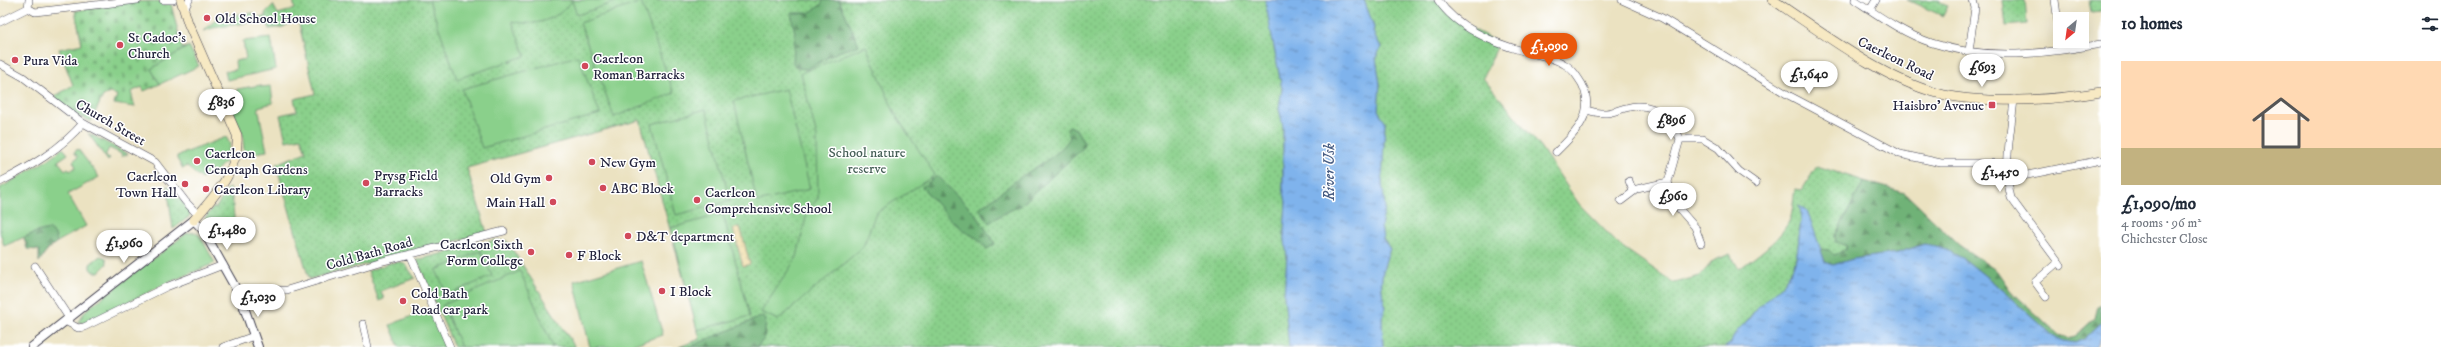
<!DOCTYPE html>
<html lang="en">
<head>
<meta charset="utf-8">
<style>
	body { margin:0; font-family:"IM FELL DW Pica",serif; background:#f6f6f7; color:#1f2937; height:100vh; display:flex; flex-direction:column; font-size:15px; white-space:nowrap }
	* { box-sizing:border-box; margin:0 }
	p { font-size:13px; color:#747a83 }
	.icon { flex:none; width:22px; height:22px; fill:none; stroke:currentColor; stroke-width:2; stroke-linecap:round; stroke-linejoin:round }
	.map { position:relative; flex:1; overflow:hidden }
	.side { display:flex; flex-direction:column; background:#fff; width:360px }
	.side>* { flex:none }
	.needle { width:26px; rotate:209deg }
	.tools { position:absolute; left:2053px; top:12px; display:grid; gap:8px }
	.tools a { display:grid; place-items:center; width:36px; height:36px; border-radius:0px; background:#fff; box-shadow:0 4px 16px #0002; font-size:20px }
	.price { position:absolute; translate:-50% -34px; padding:0 9px; border-radius:14px; background:#fff; color:#222; font-size:13px; line-height:26px; filter:drop-shadow(0 1px 2px #0008) }
	.price::after { content:''; position:absolute; left:50%; top:24px; width:12px; height:9px; margin-left:-6px; background:inherit; clip-path:polygon(0 0,100% 0,50% 100%) }
	.price.current { background:#ea580c; color:#fff }
	ul { padding:0; list-style:none }
	li { display:grid; align-content:center; gap:8px; height:212px; padding:0 20px }
	li+li { border-top:1px solid #e0e1e3 }
	li span { display:grid; place-items:center; height:124px; border-radius:0px; color:#555 }
	li>.icon { margin-inline-start:auto }
	span .icon { width:72px; height:72px; fill:#fffc; stroke-width:1 }
	li b { font-size:17px }
	h2 { display:flex; justify-content:space-between; align-items:center; height:48px; padding:0 20px; font-size:17px }
	main { display:flex; flex:1; min-height:0 }
	.map>svg:first-child { display:block }
	.grass { fill:url(#grass-dots); stroke:#567963 }
	.forest { fill:url(#forest-firs); stroke:#486a59 }
	.sand { fill:url(#sand-dots); stroke:#887e6c }
	.cemetery { fill:url(#cemetery-stones); stroke:#567963 }
	.green { fill:#8ad08b; stroke:#567963 }
	.water { fill:url(#water-ripples); stroke:#506a94 }
	.lines { fill:none; stroke-linecap:round; stroke-linejoin:round }
	.minor-casing { stroke:#403f4f; stroke-width:8 }
	.tertiary-casing { stroke:#403f4f; stroke-width:10 }
	.secondary-casing { stroke:#403f4f; stroke-width:10 }
	.minor { stroke:#fff; stroke-width:7 }
	.tertiary { stroke:#fff; stroke-width:8 }
	.secondary { stroke:#f7e9c3; stroke-width:9 }
	.poi-dot { fill:#d1495b; stroke:#fff; stroke-width:1.5 }
	.labels { text-anchor:middle; stroke-width:3; stroke-linejoin:round; paint-order:stroke }
	.poi-label { font-size:14px; fill:#22223b; stroke:#fff; text-anchor:start }
	.street-label { font-size:14px; fill:#22223b; stroke:#fff }
	.park-label { font-size:14px; fill:#465f57; stroke:#fff }
	.water-label { font-size:15px; font-style:italic; fill:#475c82; stroke:#fff }
</style>
</head>
<body>
<main>
<div class="map">
<svg width="2101" height="347" viewBox="0 0 2101 347">
	<defs>
		<pattern id="grass-dots" width="8" height="8" patternUnits="userSpaceOnUse"><rect width="8" height="8" fill="#8ad08b"/><path d="M2 2h.1M6 6h.1" fill="none" stroke="#77b279" stroke-width="1.8" stroke-linecap="round"/></pattern>
		<pattern id="forest-firs" width="22" height="20" patternUnits="userSpaceOnUse"><rect width="22" height="20" fill="#6fb277"/><path d="M5 1l3.5 6h-7zM16 11l3.5 6h-7z" fill="#5b9063"/></pattern>
		<pattern id="sand-dots" width="8" height="8" patternUnits="userSpaceOnUse"><rect width="8" height="8" fill="#eeda9e"/><path d="M2 2h.1M6 6h.1" fill="none" stroke="#ccbb89" stroke-width="1.8" stroke-linecap="round"/></pattern>
		<pattern id="cemetery-stones" width="16" height="16" patternUnits="userSpaceOnUse"><rect width="16" height="16" fill="#8ad08b"/><path d="M2 7V4a2 2 0 0 1 4 0v3zM10 15v-3a2 2 0 0 1 4 0v3z" fill="#77b279"/></pattern>
		<pattern id="water-ripples" width="26" height="14" patternUnits="userSpaceOnUse"><rect width="26" height="14" fill="#7fb3ec"/><path d="M2 4q2-2 4 0t4 0M15 11q2-2 4 0t4 0" fill="none" stroke="#6891c0"/></pattern>
	</defs>
	<rect width="100%" height="100%" fill="#fff"/>
	<filter id="ink" filterUnits="userSpaceOnUse"><feTurbulence type="fractalNoise" baseFrequency=".025" numOctaves="2"/><feDisplacementMap in="SourceGraphic" scale="8" xChannelSelector="R" yChannelSelector="G"/><feConvolveMatrix kernelMatrix="1 2 1 2 8 2 1 2 1" color-interpolation-filters="sRGB"/></filter>
	<filter id="wash" filterUnits="userSpaceOnUse"><feTurbulence type="fractalNoise" baseFrequency=".012" numOctaves="4" result="noise"/><feDisplacementMap in="SourceGraphic" scale="16" xChannelSelector="R" yChannelSelector="G"/><feGaussianBlur stdDeviation="0.9" result="paint"/><feColorMatrix in="noise" values="0 0 0 0 0 0 0 0 0 0 0 0 0 0 0 0 0 1.4 0 .05"/><feComposite in="paint" operator="in"/></filter>
	<g filter="url(#wash)">
		<rect width="100%" height="100%" fill="#ebe2c1"/>
		<path class="grass" d="M 293,0 L 1265,0 L 1282,89 L 1279,108 L 1283,127 L 1283,187 L 1286,202 L 1284,232 L 1287,257 L 1284,294 L 1289,347 L 679,347 L 700,339 L 640,120 L 467,168 L 487,233 L 309,279 L 276,164 L 306,152 L 301,138 L 286,141 L 280,115 L 297,111 L 294,99 L 315,94 L 298,19 L 283,27 L 269,29 L 265,13 L 273,5 L 278,14 L 295,9 Z
			M 1364,0 L 1437,0 L 1460,22 L 1499,43 L 1483,78 L 1539,145 L 1579,204 L 1618,244 L 1674,283 L 1700,276 L 1713,261 L 1730,254 L 1739,269 C 1755,257 1776,243 1787,225 C 1793,217 1793,199 1795,189 L 1802,190 L 1817,166 L 1864,181 L 1835,236 L 1836,242 L 1847,246 L 1844,252 L 1834,255 L 1829,250 L 1820,249 L 1807,210 L 1799,207 C 1804,218 1800,223 1799,234 C 1797,272 1786,283 1758,308 C 1752,312 1749,319 1744,324 C 1736,332 1735,332 1731,344 L 1725,347 L 1383,347 L 1382,317 L 1386,307 C 1378,286 1382,269 1390,249 L 1383,239 L 1381,226 L 1385,208 L 1382,182 L 1385,123 L 1378,110 L 1380,84 L 1376,58 L 1381,47 L 1373,32 L 1374,27 Z
			M 1907,0 L 1939,0 L 1940,3 L 1948,6 L 1943,16 Z
			M 2003,0 L 2025,0 L 2027,24 L 2006,26 Z
			M 2089,0 L 2101,0 L 2101,11 L 2091,12 Z
			M 88,133 L 128,154 L 121,157 L 122,154 L 109,148 L 105,156 L 110,158 L 108,161 Z
			M 167,185 L 191,211 L 189,217 L 173,229 Z
			M 228,188 L 230,189 C 234,201 232,213 236,225 L 234,228 L 232,225 L 225,228 L 222,225 L 211,230 L 205,218 L 213,208 L 216,208 Z
			M 496,240 L 507,241 L 575,347 L 454,347 L 417,260 Z
			M 100,256 L 106,258 L 107,264 L 99,272 L 93,272 L 90,269 L 90,264 Z
			M 400,262 L 406,265 L 415,278 L 381,291 L 384,299 L 379,301 L 368,271 L 390,263 Z"/>
		<path class="forest" d="M 823,0 L 839,0 L 859,45 L 838,52 L 807,69 L 797,68 L 793,63 L 795,33 L 791,13 L 809,13 L 821,5 Z
			M 1069,126 L 1076,129 L 1084,143 L 1083,148 L 1021,205 L 1003,214 L 989,223 L 979,208 C 992,200 1002,191 1014,182 C 1033,167 1056,159 1070,138 L 1067,128 Z
			M 937,176 L 976,214 L 995,244 L 987,249 L 977,238 L 965,232 L 951,220 L 922,187 Z
			M 1864,181 L 1905,193 L 1959,245 L 1997,271 L 2010,290 L 2059,335 L 2068,338 L 2075,336 L 2095,318 L 2098,306 L 2101,304 L 2101,323 L 2084,339 L 2075,343 L 2062,341 L 2051,334 L 2005,292 L 1964,259 L 1924,244 L 1898,253 L 1853,259 L 1833,265 L 1825,262 L 1820,249 L 1829,250 L 1834,255 L 1844,251 L 1847,246 L 1836,242 L 1835,236 Z
			M 49,229 L 55,234 L 57,242 L 48,249 L 39,262 L 39,250 L 27,249 L 24,238 L 36,232 Z
			M 763,316 L 766,320 L 764,339 L 757,347 L 689,347 Z"/>
		<path class="sand" d="M 740,227 L 750,264 L 743,266 L 733,229 Z"/>
		<path class="cemetery" d="M 157,1 L 171,4 L 182,48 L 187,47 L 151,69 L 160,84 L 144,91 L 142,87 L 131,92 L 135,107 L 114,104 L 117,95 L 110,93 L 103,96 L 91,121 L 79,117 L 54,97 L 73,85 L 59,49 L 82,44 L 75,11 L 127,2 Z"/>
		<path class="green" d="M 429,0 L 621,0 L 577,15 L 572,1 C 557,19 536,28 512,21 L 525,56 L 457,79 Z
			M 641,2 L 674,93 L 614,117 L 580,23 Z
			M 226,11 L 227,15 L 254,13 L 254,18 L 265,16 L 266,20 L 213,28 L 203,31 Z
			M 271,38 L 276,69 L 227,80 L 225,71 L 236,70 L 235,61 L 246,59 L 243,41 Z
			M 189,46 L 199,66 L 160,84 L 151,69 Z
			M 866,46 L 895,114 L 935,175 L 876,213 L 863,247 L 778,320 L 761,312 L 797,257 L 807,213 L 818,198 L 817,137 L 801,73 Z
			M 578,56 L 600,114 L 482,148 L 462,89 Z
			M 261,85 L 261,87 L 271,86 L 273,103 L 258,107 L 267,151 L 244,155 L 243,135 L 225,94 L 237,92 L 237,89 Z
			M 786,89 L 810,189 L 757,202 L 734,101 Z
			M 706,109 L 730,201 L 676,215 L 652,124 Z
			M 226,137 L 230,144 L 225,162 L 214,173 L 211,170 L 202,179 L 186,166 L 183,169 L 177,159 L 177,156 Z
			M 63,148 L 68,154 L 58,161 L 65,170 L 68,168 L 70,171 L 76,167 L 73,161 L 78,157 L 74,152 L 78,149 L 99,177 L 68,194 L 86,226 L 57,242 L 55,234 L 49,229 L 36,232 L 4,246 L 0,232 L 0,188 L 49,159 Z
			M 723,214 L 750,316 L 697,330 L 671,228 Z
			M 195,232 L 200,236 L 215,263 L 170,282 L 85,323 L 78,322 L 86,310 L 187,233 Z
			M 481,251 L 492,276 L 447,295 L 436,270 Z
			M 641,261 L 663,335 L 625,347 L 590,347 L 574,281 Z
			M 520,271 L 553,347 L 461,347 L 443,305 Z
			M 427,310 L 431,310 L 447,347 L 399,347 L 390,325 Z"/>
		<path class="water" d="M 1265,0 L 1364,0 L 1374,27 L 1373,32 L 1381,47 L 1376,58 L 1380,84 L 1378,110 L 1385,122 L 1382,182 L 1385,208 L 1381,226 L 1383,239 L 1390,249 C 1382,269 1378,286 1386,307 L 1382,317 L 1383,347 L 1289,347 L 1284,294 L 1287,257 L 1284,232 L 1286,202 L 1283,187 L 1283,127 L 1279,108 L 1282,89 Z
			M 1799,206 L 1807,210 L 1825,262 L 1833,265 L 1853,259 L 1898,253 L 1924,244 L 1941,247 L 1964,259 L 2005,292 L 2051,334 L 2062,341 L 2075,343 L 2084,339 L 2101,323 L 2101,336 L 2095,347 L 1725,347 L 1731,343 C 1735,332 1736,332 1744,324 C 1750,319 1753,312 1758,307 C 1785,285 1797,273 1799,236 C 1800,224 1804,218 1799,206 Z"/>
	</g>
	<g filter="url(#ink)">
		<g class="lines">
			<defs>
				<path id="minor" d="M 163,0 L 173,0
					M 1438,0 C 1456,27 1493,43 1523,51 C 1537,55 1551,56 1564,64 C 1572,68 1577,76 1582,84 C 1596,113 1576,133 1556,152
					M 1622,0 L 1662,18 L 1790,96 L 1900,154 L 1941,163 L 2008,163
					M 1855,0 C 1879,16 1904,34 1932,43 C 1987,61 2045,54 2101,44
					M 2055,0 L 2060,38
					M 28,8 L 35,12 L 138,0
					M 184,10 L 189,0
					M 1870,10 L 1876,0
					M 0,22 L 28,8 L 29,0
					M 1969,51 L 1975,8 L 1973,0
					M 0,64 L 23,77 L 83,123 L 155,162 L 185,201 L 198,215
					M 2014,99 C 2011,132 2003,166 2011,198 L 2061,266
					M 1587,110 C 1612,118 1616,108 1636,106 C 1659,105 1673,120 1680,139 L 1703,139 L 1718,148 L 1739,171 L 1756,183
					M 2008,179 L 2101,160
					M 1629,181 L 1633,191
					M 0,182 C 30,167 61,149 83,123
					M 1668,182 L 1675,204 L 1695,227 L 1701,243
					M 1621,201 L 1637,189 L 1668,182 L 1680,139
					M 410,254 L 450,347
					M 35,266 L 69,318
					M 240,296 L 258,291 L 287,290 L 379,262 L 504,231
					M 2046,297 L 2035,282 L 2058,262
					M 65,321 L 78,328 L 84,327 L 166,287 L 223,265
					M 363,324 L 368,347
					M 223,347 L 254,336"/>
				<path id="tertiary" d="M 32,347 L 194,220 L 203,230 L 240,296 L 258,347"/>
				<path id="secondary" d="M 181,0 L 188,23 L 237,135 C 240,170 215,195 194,220
					M 1773,0 C 1823,33 1879,77 1937,93 C 1981,105 2056,100 2101,92"/>
			</defs>
			<use href="#minor" class="minor-casing"/>
			<use href="#tertiary" class="tertiary-casing"/>
			<use href="#secondary" class="secondary-casing"/>
			<use href="#minor" class="minor"/>
			<use href="#tertiary" class="tertiary"/>
			<use href="#secondary" class="secondary"/>
		</g>
	</g>
	<g class="poi-dot">
		<circle cx="207" cy="18" r="4"/>
		<circle cx="120" cy="45" r="4"/>
		<circle cx="15" cy="60" r="4"/>
		<circle cx="585" cy="66" r="4"/>
		<rect x="1988" y="101" width="8" height="8" rx="2"/>
		<circle cx="197" cy="161" r="4"/>
		<circle cx="592" cy="162" r="4"/>
		<circle cx="549" cy="178" r="4"/>
		<circle cx="366" cy="183" r="4"/>
		<circle cx="185" cy="184" r="4"/>
		<circle cx="603" cy="188" r="4"/>
		<circle cx="206" cy="189" r="4"/>
		<circle cx="697" cy="200" r="4"/>
		<circle cx="553" cy="202" r="4"/>
		<circle cx="628" cy="236" r="4"/>
		<circle cx="531" cy="252" r="4"/>
		<circle cx="569" cy="255" r="4"/>
		<circle cx="662" cy="291" r="4"/>
		<circle cx="403" cy="301" r="4"/>
	</g>
	<g class="labels">
		<g class="poi-label">
			<text x="215" y="23">Old School House</text>
			<text x="128" y="42">St Cadoc's<tspan x="128" dy="16">Church</tspan></text>
			<text x="593" y="63">Caerleon<tspan x="593" dy="16">Roman Barracks</tspan></text>
			<text x="23" y="65">Pura Vida</text>
			<text x="1984" y="110" text-anchor="end">Haisbro' Avenue</text>
			<text x="205" y="158">Caerleon<tspan x="205" dy="16">Cenotaph Gardens</tspan></text>
			<text x="600" y="167">New Gym</text>
			<text x="374" y="180">Prysg Field<tspan x="374" dy="16">Barracks</tspan></text>
			<text x="177" y="181" text-anchor="end">Caerleon<tspan x="177" dy="16">Town Hall</tspan></text>
			<text x="541" y="183" text-anchor="end">Old Gym</text>
			<text x="611" y="193">ABC Block</text>
			<text x="214" y="194">Caerleon Library</text>
			<text x="705" y="197">Caerleon<tspan x="705" dy="16">Comprehensive School</tspan></text>
			<text x="545" y="207" text-anchor="end">Main Hall</text>
			<text x="636" y="241">D&amp;T department</text>
			<text x="523" y="249" text-anchor="end">Caerleon Sixth<tspan x="523" dy="16">Form College</tspan></text>
			<text x="577" y="260">F Block</text>
			<text x="670" y="296">I Block</text>
			<text x="411" y="298">Cold Bath<tspan x="411" dy="16">Road car park</tspan></text>
		</g>
		<g class="street-label">
			<text transform="translate(1896 58) rotate(26)" y="5">Caerleon Road</text>
			<text transform="translate(111 122) rotate(30)" y="5">Church Street</text>
			<text transform="translate(369 253) rotate(-16)" y="5">Cold Bath Road</text>
		</g>
		<g class="park-label">
			<text x="867" y="157">School nature<tspan x="867" dy="16">reserve</tspan></text>
		</g>
		<g class="water-label">
			<text transform="translate(1329 172) rotate(-90)" y="5">River Usk</text>
		</g>
	</g>
</svg>
<div class="tools">
<a><svg class="needle" viewBox="-14 -14 28 28"><path d="M0-13l5 13h-10z" fill="#e53935"/><path d="M0 13l5-13h-10z" fill="#747a83"/></svg></a>
</div>
<b class="price current" style="left:1549px;top:67px">£1,090</b>
<b class="price" style="left:1982px;top:88px">£693</b>
<b class="price" style="left:1809px;top:95px">£1,640</b>
<b class="price" style="left:221px;top:123px">£836</b>
<b class="price" style="left:1671px;top:141px">£896</b>
<b class="price" style="left:2000px;top:193px">£1,450</b>
<b class="price" style="left:1673px;top:217px">£960</b>
<b class="price" style="left:227px;top:251px">£1,480</b>
<b class="price" style="left:124px;top:264px">£1,960</b>
<b class="price" style="left:258px;top:318px">£1,030</b>
</div>
<section class="side">
<h2>10 homes<svg class="icon" aria-label="filters" viewBox="0 0 24 24"><path d="M4 7h16M4 17h16"/><circle cx="9" cy="7" r="2"/><circle cx="15" cy="17" r="2"/></svg></h2>
<ul>
<li><span style="background:linear-gradient(#ffd9b3 70%,#c2b280 0)"><svg class="icon" aria-label="home" viewBox="0 0 24 24"><path d="M3 11l9-7 9 7M6 9v11h12V9"/></svg></span><div><b>£1,090/mo</b><p>4 rooms · 96 m²</p><p>Chichester Close</p></div></li>
</ul>
</section>
</main>
</body>
</html>
